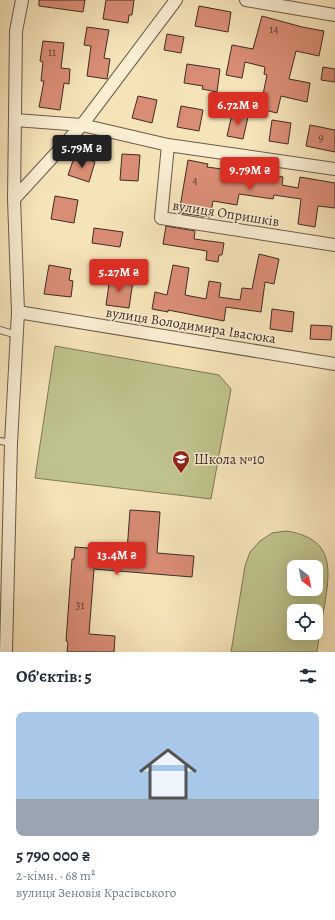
<!DOCTYPE html>
<html lang="uk">
<head>
<meta charset="utf-8">
<style>
	body { margin:0; font-family:Alegreya,serif; background:#f2f2f3; color:#1f2937; height:100vh; display:flex; flex-direction:column; font-size:15px; white-space:nowrap }
	* { box-sizing:border-box; margin:0 }
	p { font-size:13px; color:#747a83 }
	.icon { flex:none; width:22px; height:22px; fill:none; stroke:currentColor; stroke-width:2; stroke-linecap:round; stroke-linejoin:round }
	.map { position:relative; height:652px; overflow:hidden }
	.panel { display:flex; flex-direction:column; background:#fff; flex:1 }
	.panel>* { flex:none }
	.needle { width:26px; rotate:148deg }
	.buttons { position:absolute; left:287px; top:560px; display:grid; gap:8px }
	.buttons a { display:grid; place-items:center; width:36px; height:36px; border-radius:8px; background:#fff; box-shadow:0 4px 16px #0002; font-size:20px }
	.price { position:absolute; translate:-50% -34px; padding:0 9px; border-radius:4px; background:#d93025; color:#fff; font-size:13px; line-height:26px; filter:drop-shadow(0 1px 2px #0008) }
	.price::after { content:''; position:absolute; left:50%; top:24px; width:12px; height:9px; margin-left:-6px; background:inherit; clip-path:polygon(0 0,100% 0,50% 100%) }
	.price.active { background:#222; color:#fff }
	ul { padding:0; list-style:none }
	li { display:grid; align-content:center; gap:8px; height:212px; padding:0 16px }
	li+li { border-top:1px solid #e0e1e3 }
	li span { display:grid; place-items:center; height:124px; border-radius:8px; color:#555 }
	li>.icon { margin-inline-start:auto }
	span .icon { width:72px; height:72px; fill:#fffc; stroke-width:1 }
	li b { font-size:17px }
	h2 { display:flex; justify-content:space-between; align-items:center; height:48px; padding:0 16px; font-size:17px }
	.map>svg:first-child { display:block }
	.green { fill:#bfc38d; stroke:#7e7858; fill-rule:evenodd }
	.building { fill:#da8d75; stroke:#3d2c24 }
	.lines { fill:none; stroke-linecap:round; stroke-linejoin:round }
	.lane-casing { stroke:#6b5a49; stroke-width:8 }
	.street-casing { stroke:#6b5a49; stroke-width:14 }
	.lane { stroke:#f9edd2; stroke-width:6 }
	.street { stroke:#f9edd2; stroke-width:12 }
	.labels { text-anchor:middle; stroke-width:3; stroke-linejoin:round; paint-order:stroke }
	.number-label { font-size:12px; fill:#644438 }
	.street-label { font-size:14px; fill:#3d2c24; stroke:#f9edd2 }
	.poi-label { font-size:14px; fill:#3d2c24; stroke:#f9edd2; text-anchor:start }
</style>
</head>
<body>
<div class="map">
<svg width="335" height="652" viewBox="0 0 335 652">
	<rect width="100%" height="100%" fill="#f6e4b9"/>
	<filter id="stains"><feTurbulence type="fractalNoise" baseFrequency=".005" numOctaves="4"/><feColorMatrix values="0 0 0 0 .2 0 0 0 0 .09 0 0 0 0 .02 0 0 0 .5 -.17"/></filter>
	<radialGradient id="worn" r=".72"><stop offset=".6" stop-color="#630" stop-opacity="0"/><stop offset="1" stop-color="#630" stop-opacity=".3"/></radialGradient>
	<path class="green" d="M 55,346 L 219,375 L 231,389 L 211,499 L 35,478 Z
		M 286,531 C 332,538 331,565 325,603 C 322,619 319,636 317,652 L 231,652 L 245,566 L 250,552 L 260,541 L 272,533 ZM 294,567 L 316,567 L 316,589 L 294,589 ZM 294,611 L 316,611 L 316,633 L 294,633 Z"/>
	<path class="building" d="M 39,0 L 85,0 L 83,12 L 39,6 Z
		M 106,0 L 134,0 L 132,15 L 129,15 L 128,23 L 103,19 Z
		M 199,6 L 231,12 L 228,32 L 195,26 Z
		M 262,16 L 302,27 L 324,31 L 319,56 L 296,51 L 289,79 L 310,83 L 307,102 L 281,96 L 277,113 L 260,109 L 267,75 L 264,74 L 265,67 L 245,62 L 242,78 L 226,75 L 232,45 L 253,49 Z
		M 87,27 L 109,30 L 104,58 L 110,59 L 107,79 L 87,76 L 91,46 L 84,45 Z
		M 167,34 L 184,37 L 181,53 L 164,50 Z
		M 43,41 L 64,43 L 61,68 L 70,69 L 69,84 L 64,83 L 60,110 L 39,107 L 44,81 L 41,81 L 43,62 L 40,61 Z
		M 187,64 L 220,69 L 217,92 L 202,89 L 203,86 L 184,83 Z
		M 323,67 L 335,69 L 335,82 L 321,80 Z
		M 138,96 L 157,100 L 152,123 L 132,118 Z
		M 181,106 L 203,110 L 199,131 L 177,127 Z
		M 232,114 L 248,117 L 243,139 L 227,136 Z
		M 272,120 L 291,123 L 288,144 L 269,141 Z
		M 310,125 L 335,130 L 335,152 L 306,146 Z
		M 122,154 L 140,155 L 138,181 L 120,180 Z
		M 75,155 L 95,162 L 89,182 L 68,175 Z
		M 188,160 L 208,164 L 207,167 L 251,173 L 251,171 L 283,177 L 282,185 L 298,188 L 300,177 L 335,183 L 335,208 L 318,206 L 315,227 L 298,224 L 301,199 L 274,195 L 273,199 L 239,194 L 237,205 L 213,201 L 210,217 L 179,213 Z
		M 55,196 L 78,200 L 74,223 L 51,219 Z
		M 166,226 L 195,231 L 194,239 L 224,243 L 222,255 L 219,255 L 218,262 L 206,260 L 207,251 L 163,244 Z
		M 94,228 L 123,232 L 120,247 L 92,243 Z
		M 259,254 L 279,259 L 274,284 L 265,282 L 261,312 L 226,307 L 224,321 L 168,310 L 168,312 L 152,309 L 155,292 L 167,295 L 173,265 L 189,268 L 185,295 L 206,299 L 209,281 L 221,283 L 219,297 L 240,300 L 242,288 L 252,289 Z
		M 49,265 L 71,269 L 69,280 L 73,281 L 71,297 L 44,294 Z
		M 110,277 L 133,281 L 129,308 L 106,305 Z
		M 272,309 L 294,312 L 292,332 L 270,329 Z
		M 311,325 L 332,326 L 331,340 L 310,339 Z
		M 130,510 L 160,512 L 157,553 L 194,556 L 192,577 L 94,569 L 89,634 L 115,636 L 114,652 L 67,652 L 68,642 L 66,641 L 72,559 L 74,559 L 75,547 L 127,551 Z"/>
	<g class="lines">
		<defs>
			<path id="lane" d="M 0,330 L 17,335
				M 0,441 L 11,443"/>
			<path id="street" d="M 246,0 L 335,15
				M 15,120 L 82,125 L 168,145 L 335,169
				M 168,145 L 161,218 L 335,245
				M 14,199 L 16,31 L 22,0
				M 18,312 L 335,364
				M 6,652 L 11,443 L 18,312 L 14,199 L 82,125 L 176,0"/>
		</defs>
		<use href="#lane" class="lane-casing"/>
		<use href="#street" class="street-casing"/>
		<use href="#lane" class="lane"/>
		<use href="#street" class="street"/>
	</g>
	<defs>
		<symbol id="school-pin" viewBox="-11 -11 22 30"><path d="M0 17L-7.5 6A9.5 9.5 0 1 1 7.5 6Z" fill="#8f2418" stroke="#f9edd2"/><path d="M0-5L7-2L0 1L-7-2ZM-4 1L0 2.5L4 1V4Q0 6-4 4Z" fill="#fff"/></symbol>
	</defs>
	<g fill-rule="evenodd">
		<use href="#school-pin" x="171" y="449" width="20" height="27"/>
	</g>
	<g class="labels">
		<g class="number-label">
			<text x="274" y="33">14</text>
			<text x="52" y="56">11</text>
			<text x="321" y="142">9</text>
			<text x="195" y="184">4</text>
			<text x="80" y="609">31</text>
		</g>
		<g class="street-label">
			<text transform="translate(226 213) rotate(9)" y="5">вулиця Опришків</text>
			<text transform="translate(191 325) rotate(9)" y="5">вулиця Володимира Івасюка</text>
		</g>
		<g class="poi-label">
			<text x="194" y="464">Школа №10</text>
		</g>
	</g>
	<rect width="100%" height="100%" filter="url(#stains)"/>
	<rect width="100%" height="100%" fill="url(#worn)"/>
</svg>
<div class="buttons">
<a><svg class="needle" viewBox="-14 -14 28 28"><path d="M0-13l5 13h-10z" fill="#e53935"/><path d="M0 13l5-13h-10z" fill="#747a83"/></svg></a>
<a><svg class="icon" aria-label="locate" viewBox="0 0 24 24"><circle cx="12" cy="12" r="6"/><path d="M12 2v4M12 18v4M2 12h4M18 12h4"/></svg></a>
</div>
<b class="price" style="left:238px;top:126px">6.72M ₴</b>
<b class="price active" style="left:82px;top:169px">5.79M ₴</b>
<b class="price" style="left:250px;top:191px">9.79M ₴</b>
<b class="price" style="left:119px;top:293px">5.27M ₴</b>
<b class="price" style="left:117px;top:576px">13.4M ₴</b>
</div>
<section class="panel">
<h2>Об’єктів: 5<svg class="icon" aria-label="filters" viewBox="0 0 24 24"><path d="M4 7h16M4 17h16"/><circle cx="9" cy="7" r="2"/><circle cx="15" cy="17" r="2"/></svg></h2>
<ul>
<li><span style="background:linear-gradient(#a9c7e8 70%,#9aa5b1 0)"><svg class="icon" aria-label="home" viewBox="0 0 24 24"><path d="M3 11l9-7 9 7M6 9v11h12V9"/></svg></span><div><b>5 790 000 ₴</b><p>2-кімн. · 68 m²</p><p>вулиця Зеновія Красівського</p></div></li>
</ul>
</section>
</body>
</html>
